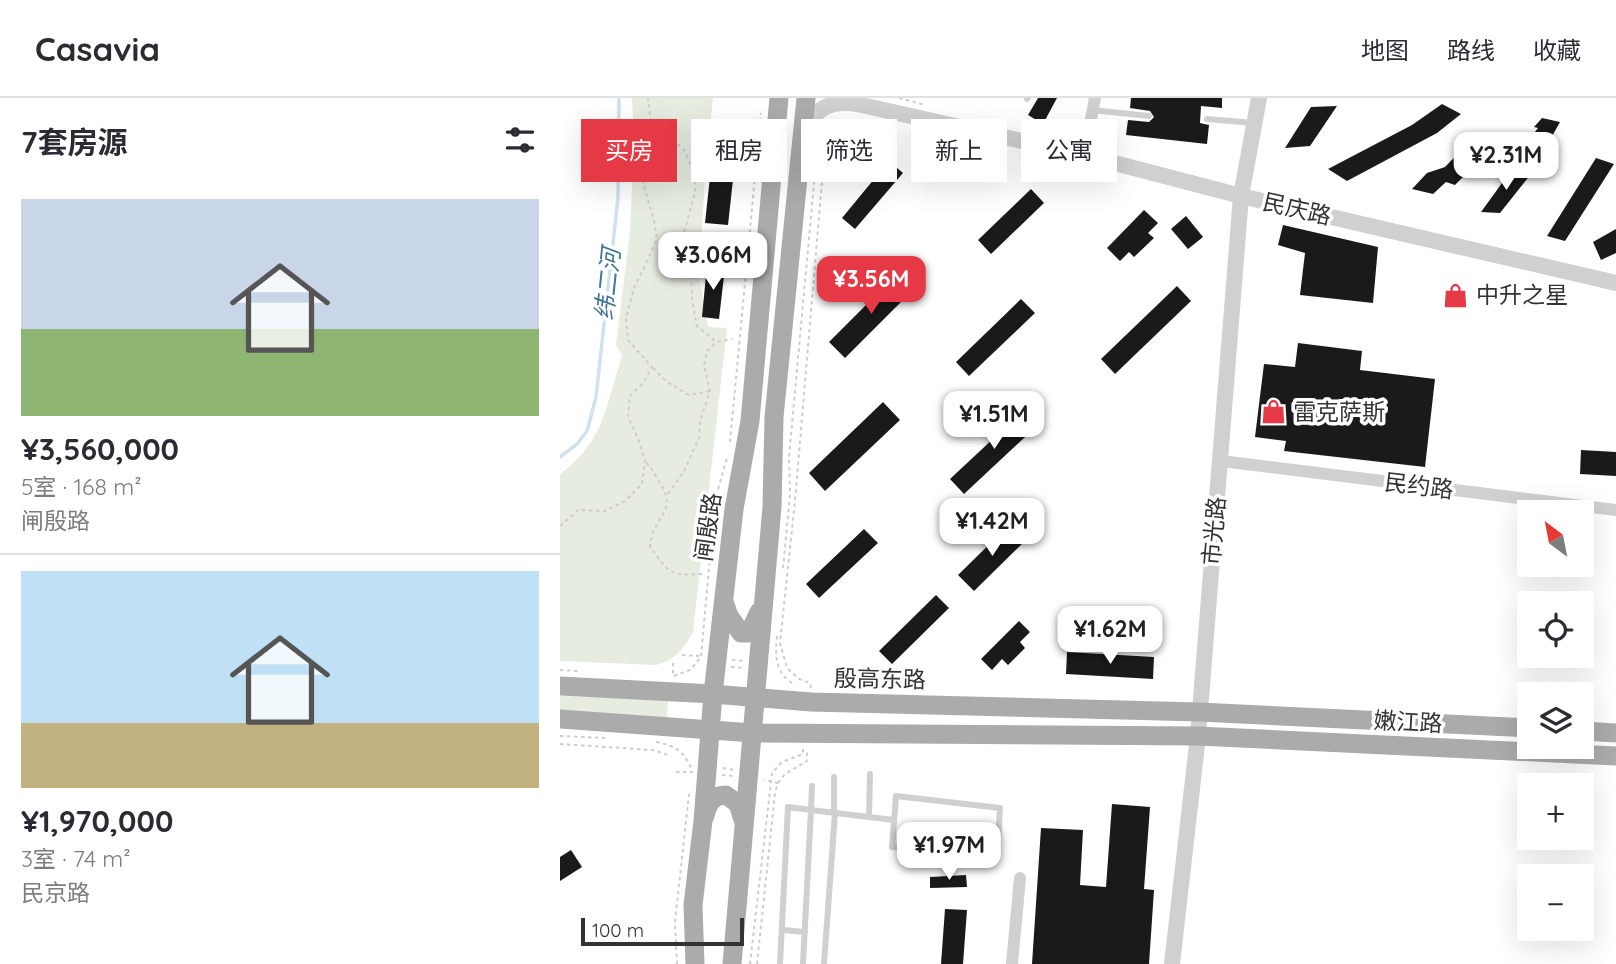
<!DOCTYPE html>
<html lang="zh">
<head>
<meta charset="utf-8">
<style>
	body { margin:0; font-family:Quicksand,"Noto Sans SC",sans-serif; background:#f2f2f3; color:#2b2b33; height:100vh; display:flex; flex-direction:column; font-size:26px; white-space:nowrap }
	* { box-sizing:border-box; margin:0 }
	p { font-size:23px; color:#7c7c81 }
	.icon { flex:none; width:38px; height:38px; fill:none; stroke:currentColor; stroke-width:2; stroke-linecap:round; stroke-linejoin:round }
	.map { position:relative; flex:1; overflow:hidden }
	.details { display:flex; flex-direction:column; background:#fff; width:560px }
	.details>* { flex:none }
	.top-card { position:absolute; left:21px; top:21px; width:665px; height:63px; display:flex; gap:14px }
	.needle { width:46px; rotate:328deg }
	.tools { position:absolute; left:957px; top:402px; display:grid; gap:14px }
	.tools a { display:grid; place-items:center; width:77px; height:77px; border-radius:0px; background:#fff; box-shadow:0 7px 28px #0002; font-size:35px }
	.scale { position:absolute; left:21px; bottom:18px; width:163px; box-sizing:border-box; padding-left:7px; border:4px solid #333; border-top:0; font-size:19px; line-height:24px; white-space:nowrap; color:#333; -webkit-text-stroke:5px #fff; paint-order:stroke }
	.price { position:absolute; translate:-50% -60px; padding:0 16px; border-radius:14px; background:#fff; color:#222; font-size:23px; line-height:46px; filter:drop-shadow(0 2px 4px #0008) }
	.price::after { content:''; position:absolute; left:50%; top:42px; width:21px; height:16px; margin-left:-10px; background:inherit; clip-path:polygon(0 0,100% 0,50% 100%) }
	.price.on { background:#e63946; color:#fff }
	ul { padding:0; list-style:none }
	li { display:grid; align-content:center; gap:14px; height:371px; padding:0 21px }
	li+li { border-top:2px solid #e1e1e2 }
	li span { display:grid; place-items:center; height:217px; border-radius:0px; color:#555 }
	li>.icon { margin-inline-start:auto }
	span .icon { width:126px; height:126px; fill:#fffc; stroke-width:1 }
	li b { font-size:30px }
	h2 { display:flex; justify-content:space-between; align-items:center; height:84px; padding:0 21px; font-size:30px }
	.tag { padding:0 24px; border-radius:0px; background:#fff; box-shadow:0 7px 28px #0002; font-size:24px; line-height:63px }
	.tag.on { background:#e63946; color:#fff }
	header { display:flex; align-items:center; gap:42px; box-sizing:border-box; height:98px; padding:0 35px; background:#fff; border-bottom:2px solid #e1e1e2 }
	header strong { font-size:33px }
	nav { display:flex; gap:38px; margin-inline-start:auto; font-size:24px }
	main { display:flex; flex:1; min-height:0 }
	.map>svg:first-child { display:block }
	.green { fill:#e6ecdf }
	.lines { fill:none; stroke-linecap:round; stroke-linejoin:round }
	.stream { stroke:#cfe2ee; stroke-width:3.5 }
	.building { fill:#1a1a1a }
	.path { stroke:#cdcdcd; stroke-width:2; stroke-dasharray:3.5 3.5; stroke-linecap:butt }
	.service { stroke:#d0d0d0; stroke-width:6 }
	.minor { stroke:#d0d0d0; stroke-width:12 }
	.tertiary { stroke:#d0d0d0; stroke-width:16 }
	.primary { stroke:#ababab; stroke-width:19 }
	.labels { text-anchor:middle; stroke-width:7; stroke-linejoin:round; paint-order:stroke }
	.street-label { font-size:23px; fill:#333; stroke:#fff }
	.poi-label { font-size:23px; fill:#333; stroke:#fff; text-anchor:start }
	.water-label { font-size:24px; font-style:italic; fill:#3f7597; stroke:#fff }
</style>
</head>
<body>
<header>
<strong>Casavia</strong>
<nav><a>地图</a><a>路线</a><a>收藏</a></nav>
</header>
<main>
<section class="details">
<h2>7套房源<svg class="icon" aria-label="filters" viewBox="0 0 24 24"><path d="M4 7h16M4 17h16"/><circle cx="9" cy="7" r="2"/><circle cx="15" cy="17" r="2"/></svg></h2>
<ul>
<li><span style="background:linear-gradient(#c9d6e8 60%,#8fb573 0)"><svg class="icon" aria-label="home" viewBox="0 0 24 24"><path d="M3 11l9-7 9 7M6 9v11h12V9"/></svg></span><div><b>¥3,560,000</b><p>5室 · 168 m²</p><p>闸殷路</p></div></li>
<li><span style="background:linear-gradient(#bfe0f5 70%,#c2b280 0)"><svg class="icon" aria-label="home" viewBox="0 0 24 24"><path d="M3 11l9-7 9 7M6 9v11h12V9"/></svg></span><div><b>¥1,970,000</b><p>3室 · 74 m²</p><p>民京路</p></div></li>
</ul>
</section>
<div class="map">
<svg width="1056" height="866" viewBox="0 0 1056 866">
	<rect width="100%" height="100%" fill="#fff"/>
	<path class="green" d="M 72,0 L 153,0 L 146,64 L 139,178 L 148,229 L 167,230 L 133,534 C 123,551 116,562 96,567 L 0,563 L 0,376 C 44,345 46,306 62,258 L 56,247 L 70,134 L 74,44 Z
		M 0,598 L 108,602 L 107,621 L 0,614 Z"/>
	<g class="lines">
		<path class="stream" d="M 0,359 L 17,346 L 27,333 L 36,299 L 58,100 L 59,0"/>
	</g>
	<path class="building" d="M 478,0 L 497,0 L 483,26 L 468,17 Z
		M 571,0 L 662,0 L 662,10 L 641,8 L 640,25 L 649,27 L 647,46 L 566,37 L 568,22 L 589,24 L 594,19 L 590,13 L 570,10 Z
		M 882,6 L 901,16 L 877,35 L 787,83 L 768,71 L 852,27 Z
		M 777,8 L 750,48 L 725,50 L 751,9 Z
		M 982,20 L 1000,24 L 985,51 L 964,48 L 978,30 L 974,29 Z
		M 917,36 L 929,38 L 923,46 L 933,49 L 895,87 L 886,84 L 873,96 L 852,91 L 867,75 L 885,69 Z
		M 154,42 L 177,45 L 168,127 L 145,125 Z
		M 1036,60 L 1054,66 L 1005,143 L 987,138 Z
		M 329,63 L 343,75 L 295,131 L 282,120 Z
		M 950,74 L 971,76 L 940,115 L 921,114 Z
		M 471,91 L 484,105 L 431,156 L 418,142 Z
		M 584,112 L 598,125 L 588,135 L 594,140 L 574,159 L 569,154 L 560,163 L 547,150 Z
		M 626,118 L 643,139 L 628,151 L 611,131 Z
		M 723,127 L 818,149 L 813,205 L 740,197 L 745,155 L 718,147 Z
		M 1056,131 L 1056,155 L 1041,162 L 1033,144 Z
		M 147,167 L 165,169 L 159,221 L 142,219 Z
		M 337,176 L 353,192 L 285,260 L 269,244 Z
		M 617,188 L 631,203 L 555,276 L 541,261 Z
		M 461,201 L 475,215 L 409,278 L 396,264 Z
		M 738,245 L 802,253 L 800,272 L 875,281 L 865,369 L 724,353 L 726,343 L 695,339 L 704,266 L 735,269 Z
		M 323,304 L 340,322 L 265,393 L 249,375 Z
		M 465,311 L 479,326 L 404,396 L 390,381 Z
		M 1021,352 L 1056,354 L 1056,378 L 1020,376 Z
		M 450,426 L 466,442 L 414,493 L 398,477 Z
		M 304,431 L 318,445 L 259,500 L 246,486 Z
		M 376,497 L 389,510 L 332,566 L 319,553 Z
		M 459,523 L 470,534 L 460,544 L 465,550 L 448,567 L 442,561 L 432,572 L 421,561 Z
		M 507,554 L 594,559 L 593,581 L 506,576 Z
		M 552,706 L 590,709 L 584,791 L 594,792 L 589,866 L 472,866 L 481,730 L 523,732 L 520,787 L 546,789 Z
		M 11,752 L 22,769 L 0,783 L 0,759 Z
		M 406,777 L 407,789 L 370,790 L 370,779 Z
		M 385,811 L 407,812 L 403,866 L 381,866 Z"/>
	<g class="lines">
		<path class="path" d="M 339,0 L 365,7
			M 93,34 L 111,40 L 124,52 L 135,76 L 135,95 L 122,142 L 131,169 L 132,202 L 137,228 L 156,244
			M 93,270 L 107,284 L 129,297 L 150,293
			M 170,344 L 201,15
			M 86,365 C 93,370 94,376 99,383 C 120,415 92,417 90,449 C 110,475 108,478 142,476
			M 108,396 L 124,373 L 139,340 L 140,323 L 150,293 L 144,267 L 147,253 L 156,244 L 172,241
			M 0,428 L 18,412 L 45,413 L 65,403 L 82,386 L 85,363 L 78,340 L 68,319 L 70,298 L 84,284 L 92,269 L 68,242 L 66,220 L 74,190 L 97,142 L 94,122 L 83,85 L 85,53 L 92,34 L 88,0
			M 223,470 L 230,397 L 229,359 L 257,53
			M 217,538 C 215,560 215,575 235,587
			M 122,557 L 139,558
			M 172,562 L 184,563
			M 113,565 L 113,578
			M 171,569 L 183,570
			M 0,572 L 18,573
			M 114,578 L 130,572 L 141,559 L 155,402 L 167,360
			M 251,590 L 250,585 L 239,581 L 227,570 L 220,545 L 235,403 L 267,24
			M 0,638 L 45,640
			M 96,644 C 114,647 124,653 131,670
			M 0,646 L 93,652 L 111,658
			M 163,670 L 175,672
			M 116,674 L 133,674
			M 162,677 L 174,678
			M 218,685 L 225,676 L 247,663 L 247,651
			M 117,866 L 115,824 L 129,696
			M 190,866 L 212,675 L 222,664 L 243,656 L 243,651
			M 197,866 L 215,695 L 218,685 L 204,682"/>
		<path class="service" d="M 467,1 L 468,0
			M 532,12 L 589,18
			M 647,21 L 694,25
			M 336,698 L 440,710 L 437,760 L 332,749 Z
			M 274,715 L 274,679
			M 309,719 L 310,676
			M 222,832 L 245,834
			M 220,866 L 228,709 L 251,712 L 252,688
			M 243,866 L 251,712 L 334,722
			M 264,866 L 275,715"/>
		<path class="minor" d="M 524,57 L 535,0
			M 661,363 L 1056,412
			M 452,866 L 460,780"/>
		<path class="tertiary" d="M 246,38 C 252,10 270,2 297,6 L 524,57 L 681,98 L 1056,185
			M 612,866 L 638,638 L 681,98 L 699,0"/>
		<path class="primary" d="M 164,504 L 169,518 L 181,535 L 189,535 L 199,514
			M 0,588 L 153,596 L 251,604 L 639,614 L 970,630
			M 0,621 L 193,635 L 638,638 L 1056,658
			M 1022,633 L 1056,635
			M 145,718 C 148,705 153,697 166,697 L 178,706 L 184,725
			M 135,866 L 133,807 L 143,723 L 153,596 L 174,411 L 190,323 L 219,0
			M 172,866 L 212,409 L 214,319 L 246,0"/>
	</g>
	<defs>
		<symbol id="shop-bare" viewBox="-9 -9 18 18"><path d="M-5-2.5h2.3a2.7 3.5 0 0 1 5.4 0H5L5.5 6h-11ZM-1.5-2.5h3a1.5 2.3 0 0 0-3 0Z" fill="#e63946" stroke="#fff" stroke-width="2.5" paint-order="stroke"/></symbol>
	</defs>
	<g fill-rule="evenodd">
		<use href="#shop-bare" x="878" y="180" width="35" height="35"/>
		<use href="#shop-bare" x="696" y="296" width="35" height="35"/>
	</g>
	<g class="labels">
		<g class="street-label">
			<text transform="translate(737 111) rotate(13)" y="8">民庆路</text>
			<text transform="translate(859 388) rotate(7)" y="8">民约路</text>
			<text transform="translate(148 429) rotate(-82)" y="8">闸殷路</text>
			<text transform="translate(654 433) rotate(-85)" y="8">市光路</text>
			<text transform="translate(320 581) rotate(1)" y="8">殷高东路</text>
			<text transform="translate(848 624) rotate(3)" y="8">嫩江路</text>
		</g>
		<g class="poi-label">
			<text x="916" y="205">中升之星</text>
			<text x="733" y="322">雷克萨斯</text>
		</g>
		<g class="water-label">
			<text transform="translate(48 186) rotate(-84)" y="8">纬二河</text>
		</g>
	</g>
</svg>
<div class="tools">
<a><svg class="needle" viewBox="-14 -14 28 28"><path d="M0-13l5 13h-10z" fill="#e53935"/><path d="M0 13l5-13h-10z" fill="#7c7c81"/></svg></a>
<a><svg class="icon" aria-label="locate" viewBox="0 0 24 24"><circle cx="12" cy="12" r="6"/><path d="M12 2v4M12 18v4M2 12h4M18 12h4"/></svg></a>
<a><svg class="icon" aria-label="layers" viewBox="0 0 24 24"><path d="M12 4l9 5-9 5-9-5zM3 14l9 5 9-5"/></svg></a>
<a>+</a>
<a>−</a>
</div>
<div class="scale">100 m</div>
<b class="price" style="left:946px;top:94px">¥2.31M</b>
<b class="price" style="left:153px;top:194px">¥3.06M</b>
<b class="price on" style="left:311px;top:218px">¥3.56M</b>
<b class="price" style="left:434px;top:353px">¥1.51M</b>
<b class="price" style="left:432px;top:460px">¥1.42M</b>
<b class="price" style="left:550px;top:568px">¥1.62M</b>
<b class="price" style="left:389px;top:784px">¥1.97M</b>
<div class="top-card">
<a class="tag on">买房</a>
<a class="tag">租房</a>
<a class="tag">筛选</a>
<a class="tag">新上</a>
<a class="tag">公寓</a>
</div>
</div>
</main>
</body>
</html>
